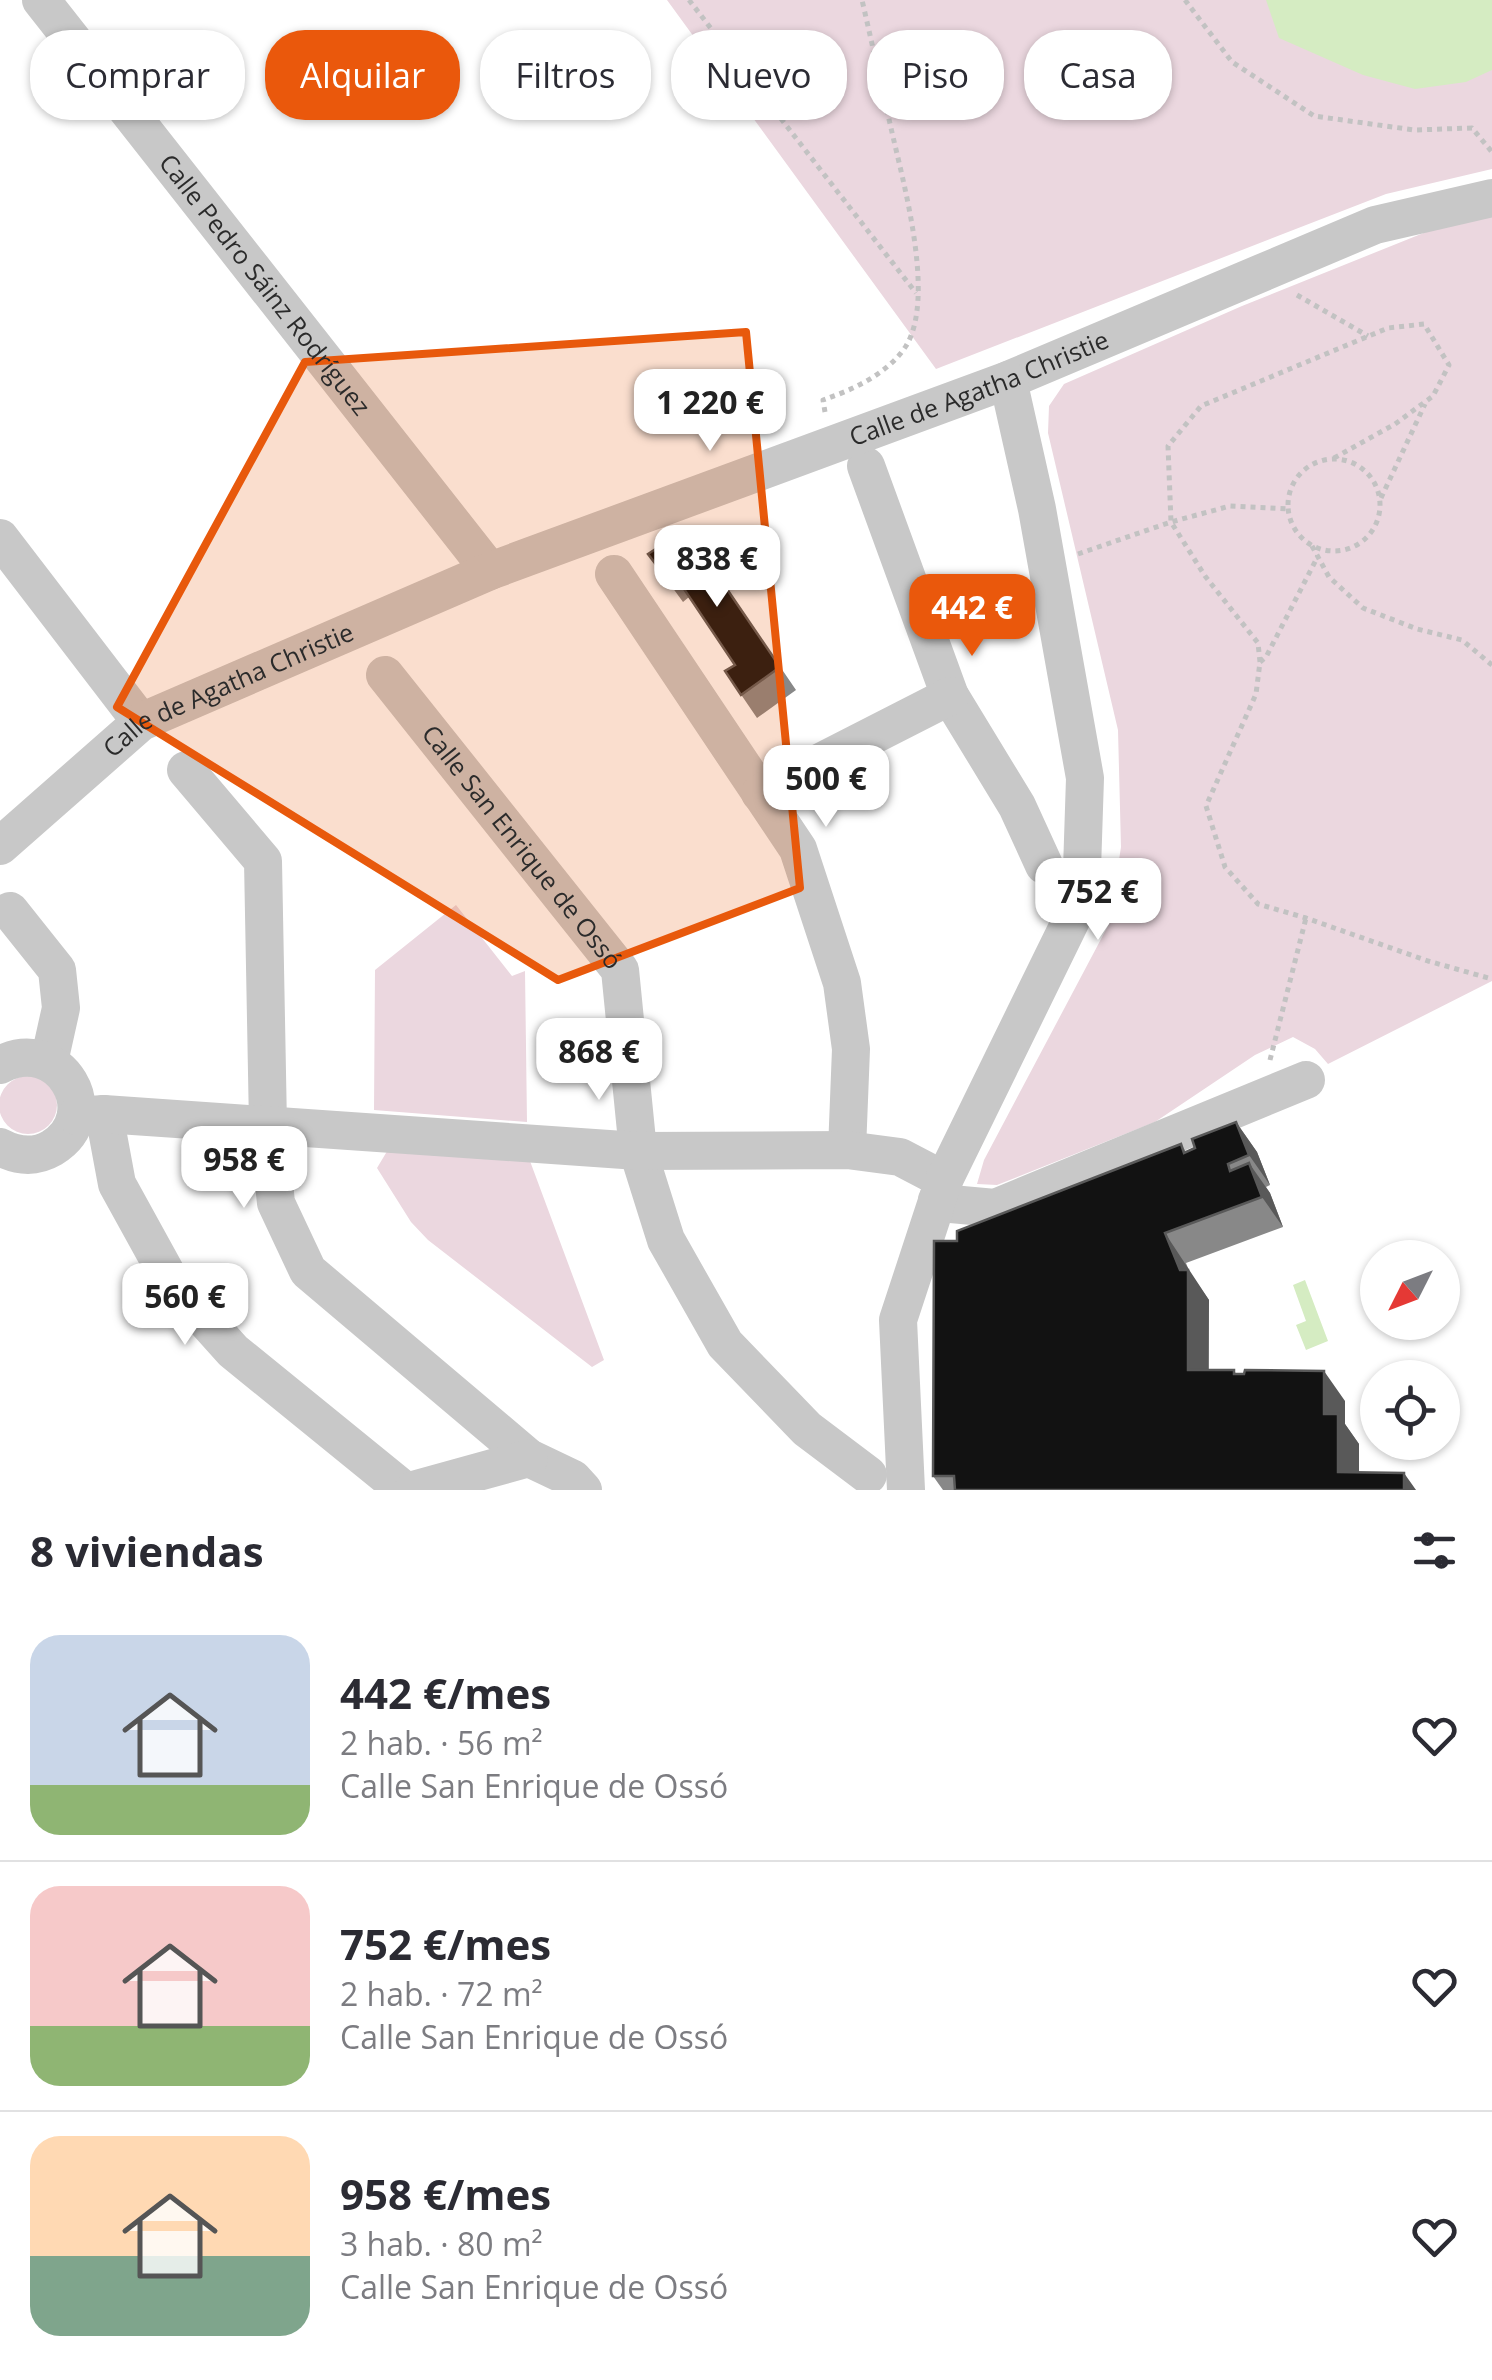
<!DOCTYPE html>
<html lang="es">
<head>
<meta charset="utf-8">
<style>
	body { margin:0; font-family:"Open Sans",sans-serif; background:#f2f2f3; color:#2b2b33; height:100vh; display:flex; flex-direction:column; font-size:38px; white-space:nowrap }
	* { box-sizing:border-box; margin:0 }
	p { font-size:32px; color:#7c7c81 }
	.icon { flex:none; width:55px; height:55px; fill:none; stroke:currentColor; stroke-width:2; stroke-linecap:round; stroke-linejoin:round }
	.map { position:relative; height:1490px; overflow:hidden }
	.drawer { display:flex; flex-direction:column; background:#fff; flex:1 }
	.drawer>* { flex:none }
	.banner { position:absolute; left:30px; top:30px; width:1432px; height:90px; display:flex; gap:20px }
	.needle { width:65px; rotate:228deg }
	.buttons { position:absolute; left:1360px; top:1240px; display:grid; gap:20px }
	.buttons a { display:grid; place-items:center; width:100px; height:100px; border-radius:50%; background:#fff; box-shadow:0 2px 8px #0004; font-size:50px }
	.price { position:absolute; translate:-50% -85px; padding:0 22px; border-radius:20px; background:#fff; color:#222; font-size:32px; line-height:65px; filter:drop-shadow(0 2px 5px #0008) }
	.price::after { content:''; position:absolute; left:50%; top:60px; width:30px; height:22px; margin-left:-15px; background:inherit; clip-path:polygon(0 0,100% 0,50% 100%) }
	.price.selected { background:#ea580c; color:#fff }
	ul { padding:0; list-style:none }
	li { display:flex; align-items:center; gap:30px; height:250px; padding:0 30px }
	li+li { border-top:2px solid #e1e1e2 }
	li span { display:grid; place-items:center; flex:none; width:280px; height:200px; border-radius:30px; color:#555 }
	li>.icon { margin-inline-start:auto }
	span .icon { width:120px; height:120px; fill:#fffc; stroke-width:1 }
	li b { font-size:42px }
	h2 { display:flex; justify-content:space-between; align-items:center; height:120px; padding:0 30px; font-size:42px }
	.chip { padding:0 35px; border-radius:40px; background:#fff; box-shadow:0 2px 8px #0004; font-size:35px; line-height:90px }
	.chip.selected { background:#ea580c; color:#fff }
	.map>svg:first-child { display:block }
	.green { fill:#ebd7df }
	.water { fill:#d5ecc2 }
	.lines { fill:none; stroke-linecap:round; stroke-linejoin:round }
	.path { stroke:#c2c2c2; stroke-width:5; stroke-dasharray:5 5; stroke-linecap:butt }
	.minor { stroke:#c8c8c8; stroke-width:38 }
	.wall { fill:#888 }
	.shaded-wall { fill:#595959 }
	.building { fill:#121212; stroke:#595959; stroke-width:2.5 }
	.marked { fill:#e8590c; fill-opacity:0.2; stroke:#e8590c; stroke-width:8; stroke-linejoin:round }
	.labels { text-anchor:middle; stroke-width:10; stroke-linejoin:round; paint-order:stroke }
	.street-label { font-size:25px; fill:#2b2b2b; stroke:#fff }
</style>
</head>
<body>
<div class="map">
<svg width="1492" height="1490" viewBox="0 0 1492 1490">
	<rect width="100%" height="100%" fill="#fff"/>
	<path class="green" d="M 667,0 L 1492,0 L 1492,169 L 1386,194 L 936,369 Z
		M 1492,215 L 1492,981 L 1328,1064 L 1315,1049 L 1293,1037 L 1255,1055 L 1155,1122 L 997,1185 L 977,1184 L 984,1160 L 1109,924 L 1121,847 L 1118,730 L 1048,433 L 1049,406 L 1064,384 L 1242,306 L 1431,230 Z
		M 456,905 L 512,976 L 525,971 L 527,1122 L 374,1110 L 375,970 Z
		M-1 1105a29 29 0 1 1 58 0a29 29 0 1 1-58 0Z
		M 389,1148 L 527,1153 L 604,1360 L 592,1367 L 428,1240 L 411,1222 L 377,1168 Z"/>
	<path class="water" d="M 1266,0 L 1492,0 L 1492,70 L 1466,82 L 1415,89 L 1363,75 L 1279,38 Z
		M 1305,1280 L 1328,1341 L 1306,1350 L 1296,1325 L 1306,1321 L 1293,1285 Z"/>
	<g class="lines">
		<path class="path" d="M 689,0 L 916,293
			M 1185,0 L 1232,62 L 1314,116 L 1414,130 L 1472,128 L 1492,152
			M 1297,295 L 1368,336
			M 825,412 L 823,400 C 852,390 888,374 906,346 C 936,297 903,182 891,128 C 881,85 872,43 862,0
			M 1334,458 L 1395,424 L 1433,396 L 1449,365 L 1424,324 L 1388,328 L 1201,406 L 1168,446 L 1171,522 L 1205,576 L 1258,643 L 1260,662 L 1256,694 L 1206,806 L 1225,867 L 1258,904 L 1306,918 L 1428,961 L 1492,979
			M1288 505a46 46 0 1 1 92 0a46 46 0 1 1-92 0Z
			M 1381,498 L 1425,404
			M 1312,546 L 1329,577 L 1363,608 L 1417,629 L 1462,640 L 1492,665
			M 1078,554 L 1171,522 L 1230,506 L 1288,509
			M 1260,662 L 1266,657 L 1318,556
			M 1270,1060 L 1306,918"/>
		<g class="minor">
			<path id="s1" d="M 41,0 L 490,571"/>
			<path d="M 866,466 L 950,696 L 1017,806 L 1044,865"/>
			<path d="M 0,538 L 141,722"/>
			<path d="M 614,574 L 798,849 L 842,983 L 851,1049 L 847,1150"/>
			<path id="s2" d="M 385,675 L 620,970 L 638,1151 L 666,1240 L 725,1344 L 807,1429 L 868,1475"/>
			<path d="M 186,770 L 263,861 L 268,1125 L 276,1203 L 308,1271 L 529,1458 L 573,1479 L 583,1490"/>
			<path d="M 760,793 L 950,696"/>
			<path id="s3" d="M 0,846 L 141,722 L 490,571 L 1008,380 L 1375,225 L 1492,198"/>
			<path d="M 10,911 L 57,970 L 61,1008 L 49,1062"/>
			<path d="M 0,1065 C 60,1033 107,1115 52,1148 C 35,1158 17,1156 0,1147"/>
			<path d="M 104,1114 L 117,1184 L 171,1282 L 233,1351 L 404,1490"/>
			<path d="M 76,1116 L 104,1114 L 638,1151 L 847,1150 L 900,1157 L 944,1180"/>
			<path d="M 937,1200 L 951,1204 L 995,1208 L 1306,1080"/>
			<path d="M 413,1490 L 529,1458"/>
			<path d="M 906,1490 L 898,1320 L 944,1180 L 1081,900 L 1085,778 L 1037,509 L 1008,380"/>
		</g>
	</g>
	<path class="wall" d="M 686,529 L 796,690 L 757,718 L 725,671 L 735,665 L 689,597 L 683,602 L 648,554 Z
		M 1236,1122 L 1257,1152 L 1270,1185 L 1266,1187 L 1270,1193 L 1283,1227 L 1186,1263 L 1190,1273 L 1209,1300 L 1209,1370 L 1234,1370 L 1236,1374 L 1345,1401 L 1345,1424 L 1359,1444 L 1359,1473 L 1416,1490 L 943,1490 L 933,1476 L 957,1241 L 1181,1144 L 1186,1152 Z"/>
	<path class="shaded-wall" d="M 1236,1122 L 1257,1152 L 1270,1185 L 1249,1155 Z
		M 1249,1163 L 1270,1193 L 1283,1227 L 1262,1197 Z
		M 1165,1233 L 1209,1300 L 1208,1400 L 1188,1370 L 1180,1270 Z
		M 1324,1371 L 1345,1401 L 1345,1424 L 1359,1444 L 1359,1490 L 1338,1472 L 1324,1414 Z
		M 1404,1473 L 1416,1490 L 1404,1490 Z"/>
	<path class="building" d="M 686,529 L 780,667 L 741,695 L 725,671 L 735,665 L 674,574 L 667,579 L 648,554 Z
		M 1236,1122 L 1249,1155 L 1228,1164 L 1230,1171 L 1249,1163 L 1262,1197 L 1165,1233 L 1180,1270 L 1188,1270 L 1188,1370 L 1234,1370 L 1234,1374 L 1244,1374 L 1245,1370 L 1324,1371 L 1324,1414 L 1338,1414 L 1338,1472 L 1404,1473 L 1404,1490 L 955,1490 L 954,1476 L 933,1476 L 934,1241 L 957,1241 L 957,1231 L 1181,1144 L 1184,1153 L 1195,1148 L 1192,1139 Z"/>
	<path class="marked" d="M 746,332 L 800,888 L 558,980 L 117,707 L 305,362 Z"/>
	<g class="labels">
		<g class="street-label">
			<text dy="9" stroke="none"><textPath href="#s1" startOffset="362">Calle Pedro Sáinz Rodríguez</textPath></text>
			<text dy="9" stroke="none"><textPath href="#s3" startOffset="1090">Calle de Agatha Christie</textPath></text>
			<text dy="9" stroke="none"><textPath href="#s3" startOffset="280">Calle de Agatha Christie</textPath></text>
			<text dy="9" stroke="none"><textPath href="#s2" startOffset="220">Calle San Enrique de Ossó</textPath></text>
		</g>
	</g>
</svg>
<div class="buttons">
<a><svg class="needle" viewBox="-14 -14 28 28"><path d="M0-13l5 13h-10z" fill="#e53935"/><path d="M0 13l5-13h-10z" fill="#7c7c81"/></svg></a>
<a><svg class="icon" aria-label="locate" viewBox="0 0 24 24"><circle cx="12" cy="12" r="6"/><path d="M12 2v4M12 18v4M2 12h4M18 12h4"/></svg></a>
</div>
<b class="price" style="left:710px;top:454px">1 220 €</b>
<b class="price" style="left:717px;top:610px">838 €</b>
<b class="price selected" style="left:972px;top:659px">442 €</b>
<b class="price" style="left:826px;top:830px">500 €</b>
<b class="price" style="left:1098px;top:943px">752 €</b>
<b class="price" style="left:599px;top:1103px">868 €</b>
<b class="price" style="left:244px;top:1211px">958 €</b>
<b class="price" style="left:185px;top:1348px">560 €</b>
<div class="banner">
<a class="chip">Comprar</a>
<a class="chip selected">Alquilar</a>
<a class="chip">Filtros</a>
<a class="chip">Nuevo</a>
<a class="chip">Piso</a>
<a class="chip">Casa</a>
</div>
</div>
<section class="drawer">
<h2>8 viviendas<svg class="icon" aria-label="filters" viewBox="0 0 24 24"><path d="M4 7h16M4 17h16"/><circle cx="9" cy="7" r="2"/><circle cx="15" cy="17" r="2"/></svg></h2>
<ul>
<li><span style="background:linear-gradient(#c9d6e8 75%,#8fb573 0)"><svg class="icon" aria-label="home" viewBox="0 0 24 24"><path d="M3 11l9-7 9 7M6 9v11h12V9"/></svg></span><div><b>442 €/mes</b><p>2 hab. · 56 m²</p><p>Calle San Enrique de Ossó</p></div><svg class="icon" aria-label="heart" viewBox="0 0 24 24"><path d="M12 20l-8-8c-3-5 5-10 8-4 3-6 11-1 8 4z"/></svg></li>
<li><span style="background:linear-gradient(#f6c9c9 70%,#8fb573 0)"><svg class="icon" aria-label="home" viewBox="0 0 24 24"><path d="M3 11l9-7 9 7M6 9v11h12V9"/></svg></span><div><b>752 €/mes</b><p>2 hab. · 72 m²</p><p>Calle San Enrique de Ossó</p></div><svg class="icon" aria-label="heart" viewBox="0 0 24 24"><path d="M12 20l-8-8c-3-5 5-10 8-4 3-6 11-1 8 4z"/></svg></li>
<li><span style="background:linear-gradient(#ffd9b3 60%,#7fa58c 0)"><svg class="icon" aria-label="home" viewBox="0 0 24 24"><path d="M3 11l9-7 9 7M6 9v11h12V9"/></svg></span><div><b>958 €/mes</b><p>3 hab. · 80 m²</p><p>Calle San Enrique de Ossó</p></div><svg class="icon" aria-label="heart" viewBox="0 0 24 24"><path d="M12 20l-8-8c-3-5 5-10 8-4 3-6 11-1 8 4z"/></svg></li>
</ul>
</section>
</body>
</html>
